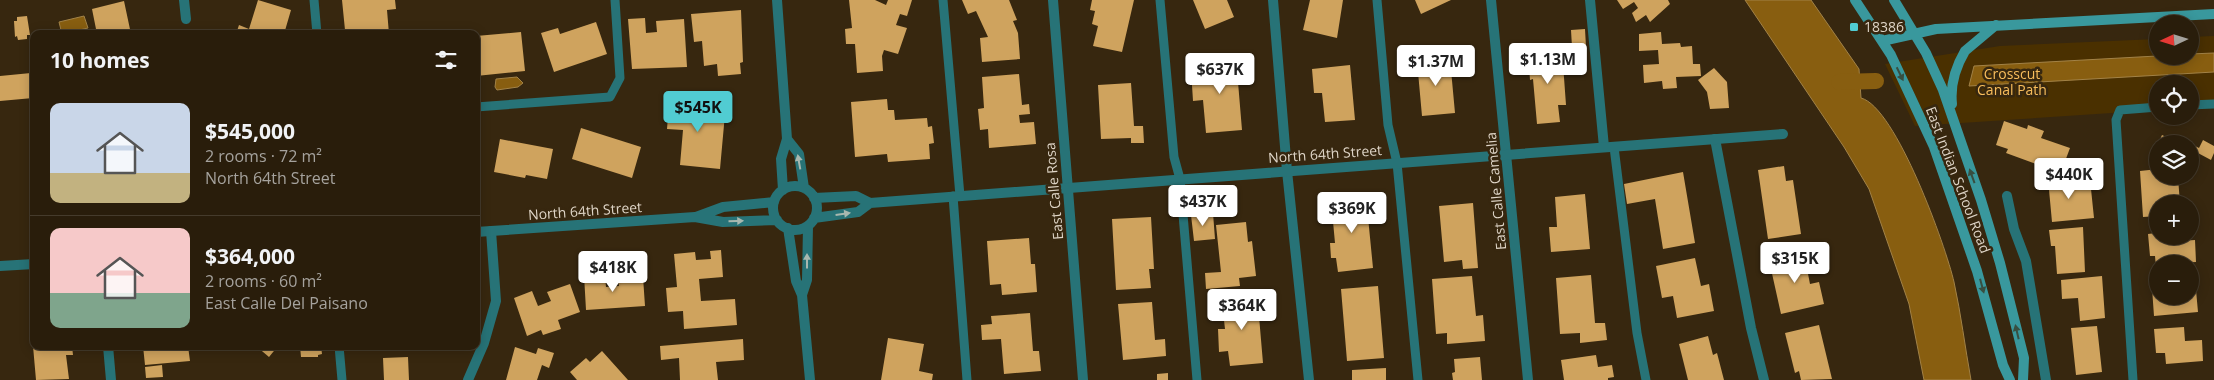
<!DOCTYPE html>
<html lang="en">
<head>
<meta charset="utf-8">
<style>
	body { margin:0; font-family:"Open Sans",sans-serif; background:#312614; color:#f1f3f6; height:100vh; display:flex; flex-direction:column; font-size:19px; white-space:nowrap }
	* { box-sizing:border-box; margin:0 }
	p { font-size:16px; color:#a5a29d }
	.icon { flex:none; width:28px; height:28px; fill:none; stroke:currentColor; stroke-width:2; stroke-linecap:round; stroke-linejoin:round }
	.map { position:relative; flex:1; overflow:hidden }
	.side { position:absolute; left:30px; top:30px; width:450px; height:320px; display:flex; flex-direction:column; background:#291d0b; border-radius:10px; box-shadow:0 2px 12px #0003,0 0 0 1px #453b2c }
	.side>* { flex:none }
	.needle { width:32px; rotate:266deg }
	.tools { position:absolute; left:2149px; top:15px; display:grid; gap:10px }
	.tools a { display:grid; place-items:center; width:50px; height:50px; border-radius:50%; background:#291d0b; box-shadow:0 2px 12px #0003,0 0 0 1px #453b2c; font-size:25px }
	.price { position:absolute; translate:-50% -42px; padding:0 11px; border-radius:5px; background:#fff; color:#222; font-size:16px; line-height:32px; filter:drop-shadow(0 1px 2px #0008) }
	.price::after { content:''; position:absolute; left:50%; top:30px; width:15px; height:11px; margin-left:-8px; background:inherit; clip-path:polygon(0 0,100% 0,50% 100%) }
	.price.active { background:#51ccd2; color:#111 }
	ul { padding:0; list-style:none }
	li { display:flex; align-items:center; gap:15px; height:125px; padding:0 20px }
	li+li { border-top:1px solid #453b2c }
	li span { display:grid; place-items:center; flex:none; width:140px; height:100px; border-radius:10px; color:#555 }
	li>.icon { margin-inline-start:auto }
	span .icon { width:60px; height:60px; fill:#fffc; stroke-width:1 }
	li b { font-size:21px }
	h2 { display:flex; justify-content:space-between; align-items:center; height:60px; padding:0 20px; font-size:21px }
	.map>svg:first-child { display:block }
	.green { fill:#4a3000 }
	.water { fill:#885e10; stroke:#a28247 }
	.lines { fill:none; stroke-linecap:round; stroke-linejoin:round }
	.canal { stroke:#885e10; stroke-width:16 }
	.building { fill:#cfa35e }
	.service { stroke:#277377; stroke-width:9 }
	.minor { stroke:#277377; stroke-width:10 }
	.tertiary { stroke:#277377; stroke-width:10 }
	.secondary { stroke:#39989d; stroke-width:10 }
	.oneway { fill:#384f41 }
	.oneway2 { fill:#a8b8af }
	.poi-dot { fill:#51ccd2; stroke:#37270f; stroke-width:2 }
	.labels { text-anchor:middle; stroke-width:5; stroke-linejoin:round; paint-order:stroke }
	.poi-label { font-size:14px; fill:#dfd5c7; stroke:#37270f; text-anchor:start }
	.park-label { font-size:14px; fill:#f8bd5c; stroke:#37270f }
	.street-label { font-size:14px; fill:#dfd5c7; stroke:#37270f }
</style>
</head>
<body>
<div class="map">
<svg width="2214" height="380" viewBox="0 0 2214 380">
	<rect width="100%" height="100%" fill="#37270f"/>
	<path class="green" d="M 2214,36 L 2214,106 L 2190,108 L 2190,84 L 2158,84 L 2157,110 L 1915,126 L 1885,64 L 2000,46 L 2157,39 L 2158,56 L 2190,56 L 2190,37 Z"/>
	<path class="water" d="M 1745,0 L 1811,0 L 1859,69 L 1861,98 C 1896,107 1946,247 1954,282 C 1961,314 1965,347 1971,380 L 1924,380 L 1909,304 L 1869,189 L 1844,147 Z
		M 84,16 L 88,28 L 62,34 L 59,22 Z
		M 2214,53 L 2214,72 L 1969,86 L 1974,66 L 2157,56 L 2190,56 L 2190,54 Z
		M 517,77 L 523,83 L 518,87 L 497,90 L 495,87 L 496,79 Z"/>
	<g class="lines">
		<path class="canal" d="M 1839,82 L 1876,81"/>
	</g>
	<path class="building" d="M 258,0 L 291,10 L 284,34 L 236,34 L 239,25 L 249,29 Z
		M 342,0 L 395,0 L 396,9 L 387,10 L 389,34 L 365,34 L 364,29 L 345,30 Z
		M 849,0 L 875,0 L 886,5 L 888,0 L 912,0 L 907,16 L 900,14 L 896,25 L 907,28 L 898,54 L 884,50 L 882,56 L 883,71 L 857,73 L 855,44 L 846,44 L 845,29 L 852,28 Z
		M 962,0 L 1009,0 L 1017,20 L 1013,21 L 1018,33 L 1020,59 L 982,62 L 980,38 L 988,37 L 976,11 L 968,14 Z
		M 1092,0 L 1134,0 L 1122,52 L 1093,46 L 1098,26 L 1092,24 L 1095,11 L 1090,10 Z
		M 1193,0 L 1227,0 L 1234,17 L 1205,29 Z
		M 1310,0 L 1343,0 L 1337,38 L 1303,30 Z
		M 1415,0 L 1451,0 L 1421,14 Z
		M 1617,0 L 1668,0 L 1670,4 L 1650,22 L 1646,15 L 1636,22 L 1632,13 L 1638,8 L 1634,2 L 1623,9 Z
		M 124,1 L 131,34 L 97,34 L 92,9 Z
		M 741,10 L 743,62 L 740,63 L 741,74 L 718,76 L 717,64 L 704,66 L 702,41 L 694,42 L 691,14 Z
		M 27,16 L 30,35 L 27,35 L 27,39 L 18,40 L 17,36 L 15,37 L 14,21 L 17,21 L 17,17 Z
		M 645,18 L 646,33 L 657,32 L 656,21 L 684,19 L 687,67 L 632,69 L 628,19 Z
		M 596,22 L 607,54 L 554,72 L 541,33 L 558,28 L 560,34 Z
		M 1585,29 L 1586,47 L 1572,47 L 1571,30 Z
		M 521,32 L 525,71 L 476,76 L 476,36 Z
		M 1661,32 L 1662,44 L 1680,43 L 1681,47 L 1692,46 L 1693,64 L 1700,64 L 1701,76 L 1676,77 L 1677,88 L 1663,89 L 1662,81 L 1644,83 L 1643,65 L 1659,64 L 1658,50 L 1639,51 L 1639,34 Z
		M 1562,50 L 1566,105 L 1558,105 L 1560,122 L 1537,124 L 1533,79 L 1530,80 L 1528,53 Z
		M 1236,58 L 1242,130 L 1206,133 L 1203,100 L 1193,101 L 1192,85 L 1202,84 L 1200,61 Z
		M 1450,59 L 1455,113 L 1422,116 L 1417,61 Z
		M 1350,65 L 1355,120 L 1325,122 L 1322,93 L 1314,93 L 1312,69 Z
		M 1714,68 L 1727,82 L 1729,108 L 1710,109 L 1707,92 L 1698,80 Z
		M 31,73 L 33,98 L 0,101 L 0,76 Z
		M 1019,74 L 1022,105 L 1029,104 L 1030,114 L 1019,115 L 1020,123 L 1034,122 L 1036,144 L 989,148 L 988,129 L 980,130 L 978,109 L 984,108 L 982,77 Z
		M 1131,83 L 1134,126 L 1143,126 L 1144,143 L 1131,143 L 1131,138 L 1101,139 L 1098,85 Z
		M 687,98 L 710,101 L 709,112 L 725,114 L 720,169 L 680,165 L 683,130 L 667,129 L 669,104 L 687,105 Z
		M 887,99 L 888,110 L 894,110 L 895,120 L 927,118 L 928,127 L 932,126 L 934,143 L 929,144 L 930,159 L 888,162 L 887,154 L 855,157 L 851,102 Z
		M 2004,121 L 2027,129 L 2028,125 L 2044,131 L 2041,138 L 2070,148 L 2064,164 L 2056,162 L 2053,170 L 2006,153 L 2008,149 L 1996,145 Z
		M 581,128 L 641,147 L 632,178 L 572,159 Z
		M 2162,135 L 2177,142 L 2179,138 L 2199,148 L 2203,140 L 2214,146 L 2214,153 L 2211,160 L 2196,152 L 2190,165 L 2190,144 L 2158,144 Z
		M 500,139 L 553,149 L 547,179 L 526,175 L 525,178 L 494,172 Z
		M 1784,166 L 1786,181 L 1793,180 L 1801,234 L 1768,239 L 1758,170 Z
		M 2158,169 L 2158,176 L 2178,177 L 2180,204 L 2158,204 L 2158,216 L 2143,217 L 2140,171 Z
		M 1683,172 L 1695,243 L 1663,249 L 1655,199 L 1627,204 L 1624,184 Z
		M 2077,176 L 2078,190 L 2091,189 L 2094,218 L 2052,222 L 2048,179 Z
		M 1585,194 L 1590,249 L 1551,252 L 1549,227 L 1557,227 L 1555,197 Z
		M 1371,196 L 1373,217 L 1368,217 L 1373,268 L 1338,272 L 1336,258 L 1331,258 L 1330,243 L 1335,243 L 1331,200 Z
		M 1473,203 L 1478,268 L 1463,269 L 1462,260 L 1444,262 L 1439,206 Z
		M 1213,213 L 1215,239 L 1194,241 L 1191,215 Z
		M 1151,217 L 1154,269 L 1149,269 L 1151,288 L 1116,290 L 1112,219 Z
		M 1246,222 L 1248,242 L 1252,241 L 1256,276 L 1239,278 L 1240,286 L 1206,289 L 1205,273 L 1221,272 L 1216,225 Z
		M 2158,223 L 2158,236 L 2179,236 L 2179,241 L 2195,240 L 2196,262 L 2158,264 L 2156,268 L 2155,256 L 2150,256 L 2148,234 L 2156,233 L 2155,224 Z
		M 2083,227 L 2085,272 L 2057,274 L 2055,246 L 2051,246 L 2049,230 Z
		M 1029,238 L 1031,264 L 1035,264 L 1037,292 L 1002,295 L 1001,284 L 990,285 L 987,241 Z
		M 721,250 L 723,277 L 699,279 L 701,301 L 735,299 L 737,325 L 684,329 L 683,311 L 668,312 L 666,288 L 677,287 L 674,254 L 695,252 L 696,260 L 711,259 L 710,251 Z
		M 1804,253 L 1810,284 L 1819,282 L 1824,304 L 1781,314 L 1769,260 Z
		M 1695,258 L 1701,286 L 1709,284 L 1714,311 L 1677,318 L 1673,296 L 1662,298 L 1656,266 Z
		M 2158,273 L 2158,296 L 2190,296 L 2190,291 L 2196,290 L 2198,312 L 2154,316 L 2151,274 Z
		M 605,274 L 606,287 L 619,286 L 618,279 L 643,277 L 645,306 L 586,310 L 584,275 Z
		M 1591,275 L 1595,323 L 1605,323 L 1607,340 L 1580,343 L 1580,333 L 1560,334 L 1556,278 Z
		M 1472,276 L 1476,316 L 1483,315 L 1485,341 L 1447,344 L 1447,333 L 1436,334 L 1432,279 Z
		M 2102,276 L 2105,318 L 2080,321 L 2078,298 L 2062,299 L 2061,280 Z
		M 570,284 L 580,312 L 558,320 L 561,329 L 543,335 L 541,330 L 527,336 L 514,298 L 532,291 L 538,306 L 551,301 L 547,292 Z
		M 1378,286 L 1384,358 L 1347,361 L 1341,289 Z
		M 1257,293 L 1263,363 L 1230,366 L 1228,351 L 1219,352 L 1218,329 L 1225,329 L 1222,303 L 1231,303 L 1230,295 Z
		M 1152,302 L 1155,340 L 1165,339 L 1166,356 L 1123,360 L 1118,304 Z
		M 29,305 L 34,305 L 34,343 L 32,343 Z
		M 1030,313 L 1033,351 L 1039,351 L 1041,371 L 1004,374 L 1001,339 L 982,340 L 981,325 L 992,324 L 991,316 Z
		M 1819,325 L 1832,379 L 1801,380 L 1799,371 L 1795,373 L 1785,333 Z
		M 2097,326 L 2102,372 L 2076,375 L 2071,328 Z
		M 2184,327 L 2185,341 L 2202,340 L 2203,361 L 2166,364 L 2165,353 L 2156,353 L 2154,329 Z
		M 1708,336 L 1713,355 L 1717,353 L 1724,380 L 1688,380 L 1679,344 Z
		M 888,338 L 924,344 L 919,371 L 933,374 L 932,380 L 881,380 Z
		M 743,339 L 744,360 L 716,362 L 718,380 L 680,380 L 679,358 L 661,360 L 660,346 Z
		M 33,346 L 72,346 L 73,355 L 66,355 L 69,379 L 36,380 Z
		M 143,346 L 188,346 L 190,361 L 145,365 Z
		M 256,346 L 278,346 L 269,357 Z
		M 300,346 L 321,346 L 322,354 L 318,355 L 318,357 L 301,357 Z
		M 515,347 L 536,354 L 538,348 L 554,353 L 549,368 L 542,365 L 537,380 L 506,380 Z
		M 602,351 L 628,380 L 577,380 L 570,372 L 586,358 L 590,362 Z
		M 1596,355 L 1598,367 L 1612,365 L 1614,377 L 1608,378 L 1608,380 L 1564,380 L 1561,360 Z
		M 408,357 L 409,380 L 384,380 L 383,358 Z
		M 1480,357 L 1482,380 L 1453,380 L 1452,373 L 1455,372 L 1454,359 Z
		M 162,365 L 163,377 L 146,378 L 145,367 Z
		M 1386,368 L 1386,380 L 1352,380 L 1352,370 Z
		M 1168,373 L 1168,380 L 1157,380 L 1157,374 Z"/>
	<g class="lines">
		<path class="service" d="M 314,0 L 317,34
			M 943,0 L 960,196
			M 1160,0 L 1174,157 L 1180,179 L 1197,380
			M 1377,0 L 1388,125 L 1397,163 L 1418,380
			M 2190,105 L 2214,104
			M 476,107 L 610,97 L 620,78 L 615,0
			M 1614,147 L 1637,333 L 1646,380
			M 953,196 L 967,380
			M 339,346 L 342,380
			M 2133,380 L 2116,120 L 2120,110 L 2158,107"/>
		<path class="minor" d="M 184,0 L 186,19
			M 1053,0 L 1083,380
			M 1273,0 L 1287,171 L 1309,380
			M 1491,0 L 1528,380
			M 1590,0 L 1604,147
			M 1715,139 L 1751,328 L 1764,380
			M 2007,196 L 2014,229 L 2026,261 L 2046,380
			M 108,346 L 111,380
			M 468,380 L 484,343 L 496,301 L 491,231"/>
		<path class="tertiary" d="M 777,0 L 787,139 L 781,159 L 783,190
			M 787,139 L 799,154 L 804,188
			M773 208a22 22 0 1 1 44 0a22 22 0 1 1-44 0Z
			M 814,198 L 856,196 L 870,203 L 1783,134
			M 696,217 L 723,207 L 774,202
			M 814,218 L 858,212 L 870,203
			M 788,228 L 796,281 L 802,295 L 810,380
			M 476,232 L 695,217 L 723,222 L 777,220
			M 0,266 L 34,264
			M 802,295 L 807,280 L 808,226"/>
		<path class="secondary" d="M 1855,0 L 1891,55 L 1934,147 L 1977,271 L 2003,365 L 2010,380
			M 1894,0 L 1926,53 L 1943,90 L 1981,200 L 2000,263 L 2024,358 L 2023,380
			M 1882,41 L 1936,29 L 2214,14
			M 1952,104 C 1950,85 1955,68 1965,51 L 1996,25"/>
	</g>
	<defs><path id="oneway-solid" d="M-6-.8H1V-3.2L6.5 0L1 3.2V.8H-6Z" transform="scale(1.25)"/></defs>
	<g class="oneway">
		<use href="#oneway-solid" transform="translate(1900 74) rotate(64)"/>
		<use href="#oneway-solid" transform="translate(1972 176) rotate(-110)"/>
		<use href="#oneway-solid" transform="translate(1982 286) rotate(75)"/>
		<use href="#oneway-solid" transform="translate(2017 332) rotate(-103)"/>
	</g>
	<g class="oneway2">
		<use href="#oneway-solid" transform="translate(799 162) rotate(-100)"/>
		<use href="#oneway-solid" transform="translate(843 214) rotate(-8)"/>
		<use href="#oneway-solid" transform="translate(736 221) rotate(-2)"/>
		<use href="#oneway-solid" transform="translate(807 261) rotate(-90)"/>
	</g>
	<rect class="poi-dot" x="1849" y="22" width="10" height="10" rx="2.5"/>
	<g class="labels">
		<g class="poi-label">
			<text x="1864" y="32">18386</text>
		</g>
		<g class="park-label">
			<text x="2012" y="79">Crosscut<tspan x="2012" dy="16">Canal Path</tspan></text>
		</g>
		<g class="street-label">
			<text transform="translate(1325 154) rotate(-4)" y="5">North 64th Street</text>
			<text transform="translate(1958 180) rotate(69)" y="5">East Indian School Road</text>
			<text transform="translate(1054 191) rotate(-95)" y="5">East Calle Rosa</text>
			<text transform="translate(1496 191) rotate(-95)" y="5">East Calle Camelia</text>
			<text transform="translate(585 211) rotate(-4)" y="5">North 64th Street</text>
		</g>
	</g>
</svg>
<div class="tools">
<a><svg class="needle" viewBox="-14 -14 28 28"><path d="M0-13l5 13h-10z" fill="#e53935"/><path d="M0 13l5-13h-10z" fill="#a5a29d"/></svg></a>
<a><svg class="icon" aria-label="locate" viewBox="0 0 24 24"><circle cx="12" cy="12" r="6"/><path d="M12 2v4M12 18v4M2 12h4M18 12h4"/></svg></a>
<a><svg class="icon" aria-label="layers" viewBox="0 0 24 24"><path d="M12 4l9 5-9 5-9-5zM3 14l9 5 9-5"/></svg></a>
<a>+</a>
<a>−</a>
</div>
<b class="price" style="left:1548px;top:85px">$1.13M</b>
<b class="price" style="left:1436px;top:87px">$1.37M</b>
<b class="price" style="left:1220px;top:95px">$637K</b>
<b class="price active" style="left:698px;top:133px">$545K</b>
<b class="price" style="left:2069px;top:200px">$440K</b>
<b class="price" style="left:1203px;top:227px">$437K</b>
<b class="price" style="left:1352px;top:234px">$369K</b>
<b class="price" style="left:1795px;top:284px">$315K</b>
<b class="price" style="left:613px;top:293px">$418K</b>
<b class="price" style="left:1242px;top:331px">$364K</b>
<section class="side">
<h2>10 homes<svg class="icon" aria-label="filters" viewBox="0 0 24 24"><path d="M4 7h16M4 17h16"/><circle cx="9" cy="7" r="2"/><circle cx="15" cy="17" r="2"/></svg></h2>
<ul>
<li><span style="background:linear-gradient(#c9d6e8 70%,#c2b280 0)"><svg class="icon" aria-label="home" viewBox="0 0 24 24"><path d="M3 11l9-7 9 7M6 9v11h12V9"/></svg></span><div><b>$545,000</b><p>2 rooms · 72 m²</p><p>North 64th Street</p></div></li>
<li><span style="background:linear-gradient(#f6c9c9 65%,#7fa58c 0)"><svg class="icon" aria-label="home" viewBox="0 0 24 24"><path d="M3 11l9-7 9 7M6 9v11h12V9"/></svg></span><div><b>$364,000</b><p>2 rooms · 60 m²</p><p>East Calle Del Paisano</p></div></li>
</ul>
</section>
</div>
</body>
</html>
